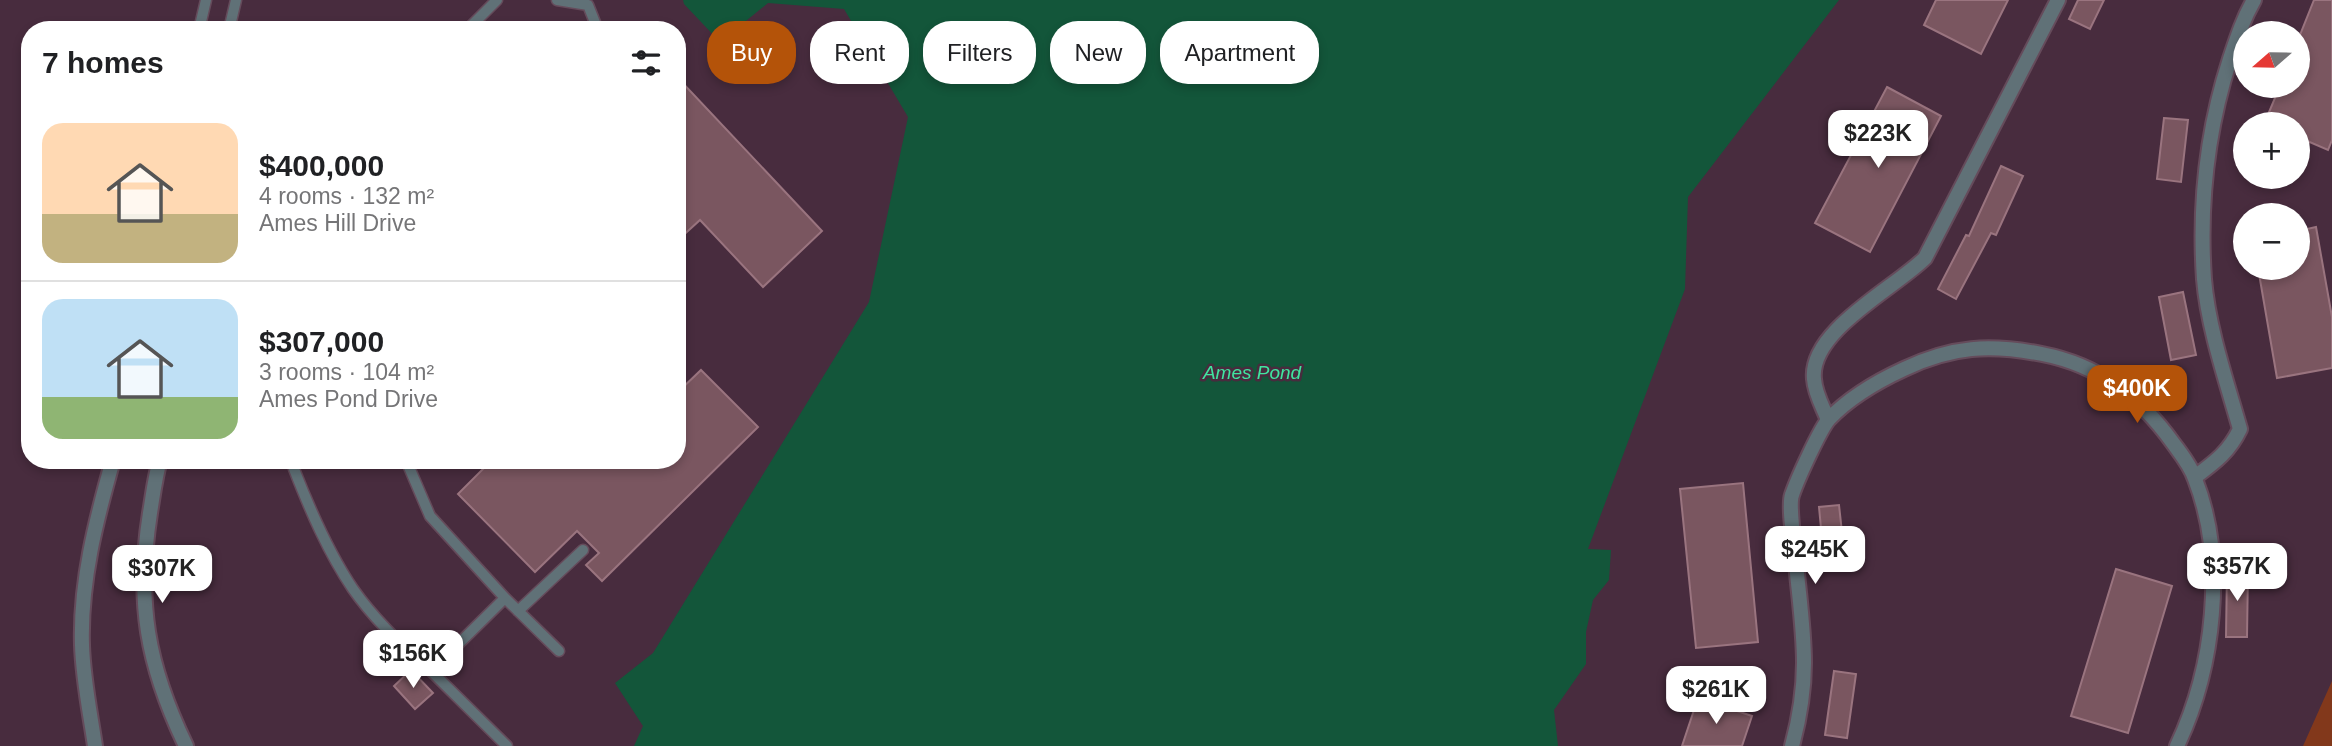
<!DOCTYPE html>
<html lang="en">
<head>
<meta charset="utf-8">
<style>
	body { margin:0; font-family:Arial,sans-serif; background:#f6f6f6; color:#202124; height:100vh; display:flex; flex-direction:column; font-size:26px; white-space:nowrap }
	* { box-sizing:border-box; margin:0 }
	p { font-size:23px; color:#757577 }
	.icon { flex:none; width:38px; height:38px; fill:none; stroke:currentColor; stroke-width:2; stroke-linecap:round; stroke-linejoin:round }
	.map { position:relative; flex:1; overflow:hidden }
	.side { position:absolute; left:21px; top:21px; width:665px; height:448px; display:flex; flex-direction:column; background:#fff; border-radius:28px; box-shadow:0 4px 10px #0003 }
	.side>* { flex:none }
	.guide { position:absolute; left:707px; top:21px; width:665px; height:63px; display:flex; gap:14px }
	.needle { width:46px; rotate:250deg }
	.fabs { position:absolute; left:2233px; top:21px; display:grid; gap:14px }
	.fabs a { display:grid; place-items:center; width:77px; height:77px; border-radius:50%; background:#fff; box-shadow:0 4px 10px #0003; font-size:35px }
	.price { position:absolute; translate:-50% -60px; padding:0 16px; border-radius:14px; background:#fff; color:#222; font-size:23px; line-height:46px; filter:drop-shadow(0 2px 4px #0008) }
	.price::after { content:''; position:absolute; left:50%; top:42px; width:21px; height:16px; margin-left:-10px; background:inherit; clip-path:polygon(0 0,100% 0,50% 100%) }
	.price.on { background:#b45309; color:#fff }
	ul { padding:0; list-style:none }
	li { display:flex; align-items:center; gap:21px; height:175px; padding:0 21px }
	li+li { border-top:2px solid #e0e0e0 }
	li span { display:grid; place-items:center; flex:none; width:196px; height:140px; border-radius:21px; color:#555 }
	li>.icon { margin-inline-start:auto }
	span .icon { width:84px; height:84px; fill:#fffc; stroke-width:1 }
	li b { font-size:30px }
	h2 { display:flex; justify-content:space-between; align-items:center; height:84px; padding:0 21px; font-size:30px }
	.pill { padding:0 24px; border-radius:28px; background:#fff; box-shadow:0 4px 10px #0003; font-size:24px; line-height:63px }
	.pill.on { background:#b45309; color:#fff }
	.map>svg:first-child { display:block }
	.green { fill:#82381b }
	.water { fill:#13563a }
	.building { fill:#7a5660; stroke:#9a747f; stroke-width:2 }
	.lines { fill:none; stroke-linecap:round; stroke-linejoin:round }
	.lane-casing { stroke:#654b5b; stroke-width:13 }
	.street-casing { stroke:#654b5b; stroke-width:18 }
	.lane { stroke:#607177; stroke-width:10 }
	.street { stroke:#607177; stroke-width:14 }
	.labels { text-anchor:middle; stroke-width:5; stroke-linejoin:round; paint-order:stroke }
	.water-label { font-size:19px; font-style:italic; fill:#40e5a0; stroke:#482c3e }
</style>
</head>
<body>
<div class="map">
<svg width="2332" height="746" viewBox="0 0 2332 746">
	<rect width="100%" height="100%" fill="#482c3e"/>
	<path class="green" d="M 2332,681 L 2332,746 L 2303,746 Z"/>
	<path class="water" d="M 683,0 L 1839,0 L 1688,197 L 1685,289 L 1588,549 L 1611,550 L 1609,580 L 1593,600 L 1586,632 L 1586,664 L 1554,710 L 1558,746 L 634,746 L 643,726 L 615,683 L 653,653 L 869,302 L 908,117 L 844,9 L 768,3 L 720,42 L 684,4 Z"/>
	<path class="building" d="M 1936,0 L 2008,0 L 1981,54 L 1924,25 Z
		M 2078,0 L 2104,0 L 2090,29 L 2069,19 Z
		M 2314,0 L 2332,0 L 2332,140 L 2328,150 L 2298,137 L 2298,124 L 2264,124 L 2280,86 L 2298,86 L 2298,40 Z
		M 677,77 L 822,231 L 763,287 L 700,220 L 677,241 Z
		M 1887,87 L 1941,116 L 1870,252 L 1815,223 Z
		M 2164,118 L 2188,120 L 2181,182 L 2157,179 Z
		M 2001,166 L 2023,176 L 1996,235 L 1991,233 L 1956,299 L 1938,289 L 1966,235 L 1969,236 Z
		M 2316,227 L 2332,317 L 2332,368 L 2277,378 L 2258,268 L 2298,268 L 2298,231 Z
		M 2183,292 L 2196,355 L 2171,360 L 2159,297 Z
		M 701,370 L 758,427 L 602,581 L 586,565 L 599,553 L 577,531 L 535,572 L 458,494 L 492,460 L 677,460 L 677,393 Z
		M 1743,483 L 1758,642 L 1696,648 L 1680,489 Z
		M 1839,505 L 1846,569 L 1825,571 L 1819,507 Z
		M 2116,569 L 2172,586 L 2128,733 L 2071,716 Z
		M 2227,569 L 2248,569 L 2247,637 L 2226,637 Z
		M 411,670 L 433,693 L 415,709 L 394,686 Z
		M 1834,671 L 1856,674 L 1847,738 L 1825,735 Z
		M 1698,698 L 1752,716 L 1742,746 L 1682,746 Z"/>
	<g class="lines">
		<defs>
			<path id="lane" d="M 557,0 L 588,5 L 598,30
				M 199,30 L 206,0
				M 229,30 L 236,0
				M 467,30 L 497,0
				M 293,460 L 294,469 C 310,510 328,552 353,589 C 374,619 403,647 431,671 L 505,598
				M 406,460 L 430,516 L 505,598 L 559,651
				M 518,611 L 583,550
				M 431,671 L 507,746"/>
			<path id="street" d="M 1828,420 C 1823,407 1815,394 1814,379 C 1809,331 1895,288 1925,258 L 2058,0
				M 160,460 C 155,477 153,495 150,513 C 136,602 147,665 186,746
				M 2195,477 C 2215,462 2229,452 2240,429 C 2227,383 2208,328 2204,279 C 2199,205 2207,130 2230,59 C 2237,38 2243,19 2254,0
				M 95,746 C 90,712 83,679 82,645 C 80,582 96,520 113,460
				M 1792,746 C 1799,720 1804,690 1804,663 C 1804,630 1799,596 1796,563 C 1795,548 1788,506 1792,495 C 1797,480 1820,429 1829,419 C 1849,398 1878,381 1904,369 C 1952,346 1990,344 2042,354 C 2099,365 2140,397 2173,443 C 2181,454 2191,466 2195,479 C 2227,561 2214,668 2177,746"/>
		</defs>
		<use href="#lane" class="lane-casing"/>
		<use href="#street" class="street-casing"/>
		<use href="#lane" class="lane"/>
		<use href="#street" class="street"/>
	</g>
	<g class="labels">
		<g class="water-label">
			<text x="1252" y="379">Ames Pond</text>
		</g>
	</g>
</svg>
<div class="fabs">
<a><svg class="needle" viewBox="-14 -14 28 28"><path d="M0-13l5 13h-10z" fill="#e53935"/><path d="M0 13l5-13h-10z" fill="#757577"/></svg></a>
<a>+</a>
<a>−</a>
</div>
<b class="price" style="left:1878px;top:170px">$223K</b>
<b class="price on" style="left:2137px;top:425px">$400K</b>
<b class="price" style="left:1815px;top:586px">$245K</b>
<b class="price" style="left:2237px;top:603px">$357K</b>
<b class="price" style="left:162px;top:605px">$307K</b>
<b class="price" style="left:413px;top:690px">$156K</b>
<b class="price" style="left:1716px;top:726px">$261K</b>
<div class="guide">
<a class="pill on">Buy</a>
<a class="pill">Rent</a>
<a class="pill">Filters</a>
<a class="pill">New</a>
<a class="pill">Apartment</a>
</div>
<section class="side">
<h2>7 homes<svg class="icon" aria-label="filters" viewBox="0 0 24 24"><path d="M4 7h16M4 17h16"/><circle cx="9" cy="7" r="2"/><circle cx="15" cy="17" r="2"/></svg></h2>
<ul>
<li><span style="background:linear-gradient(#ffd9b3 65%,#c2b280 0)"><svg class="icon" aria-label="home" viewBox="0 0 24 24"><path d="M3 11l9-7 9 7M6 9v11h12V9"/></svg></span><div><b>$400,000</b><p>4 rooms · 132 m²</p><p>Ames Hill Drive</p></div></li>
<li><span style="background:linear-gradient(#bfe0f5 70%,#8fb573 0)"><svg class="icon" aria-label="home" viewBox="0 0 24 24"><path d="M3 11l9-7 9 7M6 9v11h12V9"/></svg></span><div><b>$307,000</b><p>3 rooms · 104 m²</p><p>Ames Pond Drive</p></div></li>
</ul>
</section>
</div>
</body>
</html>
